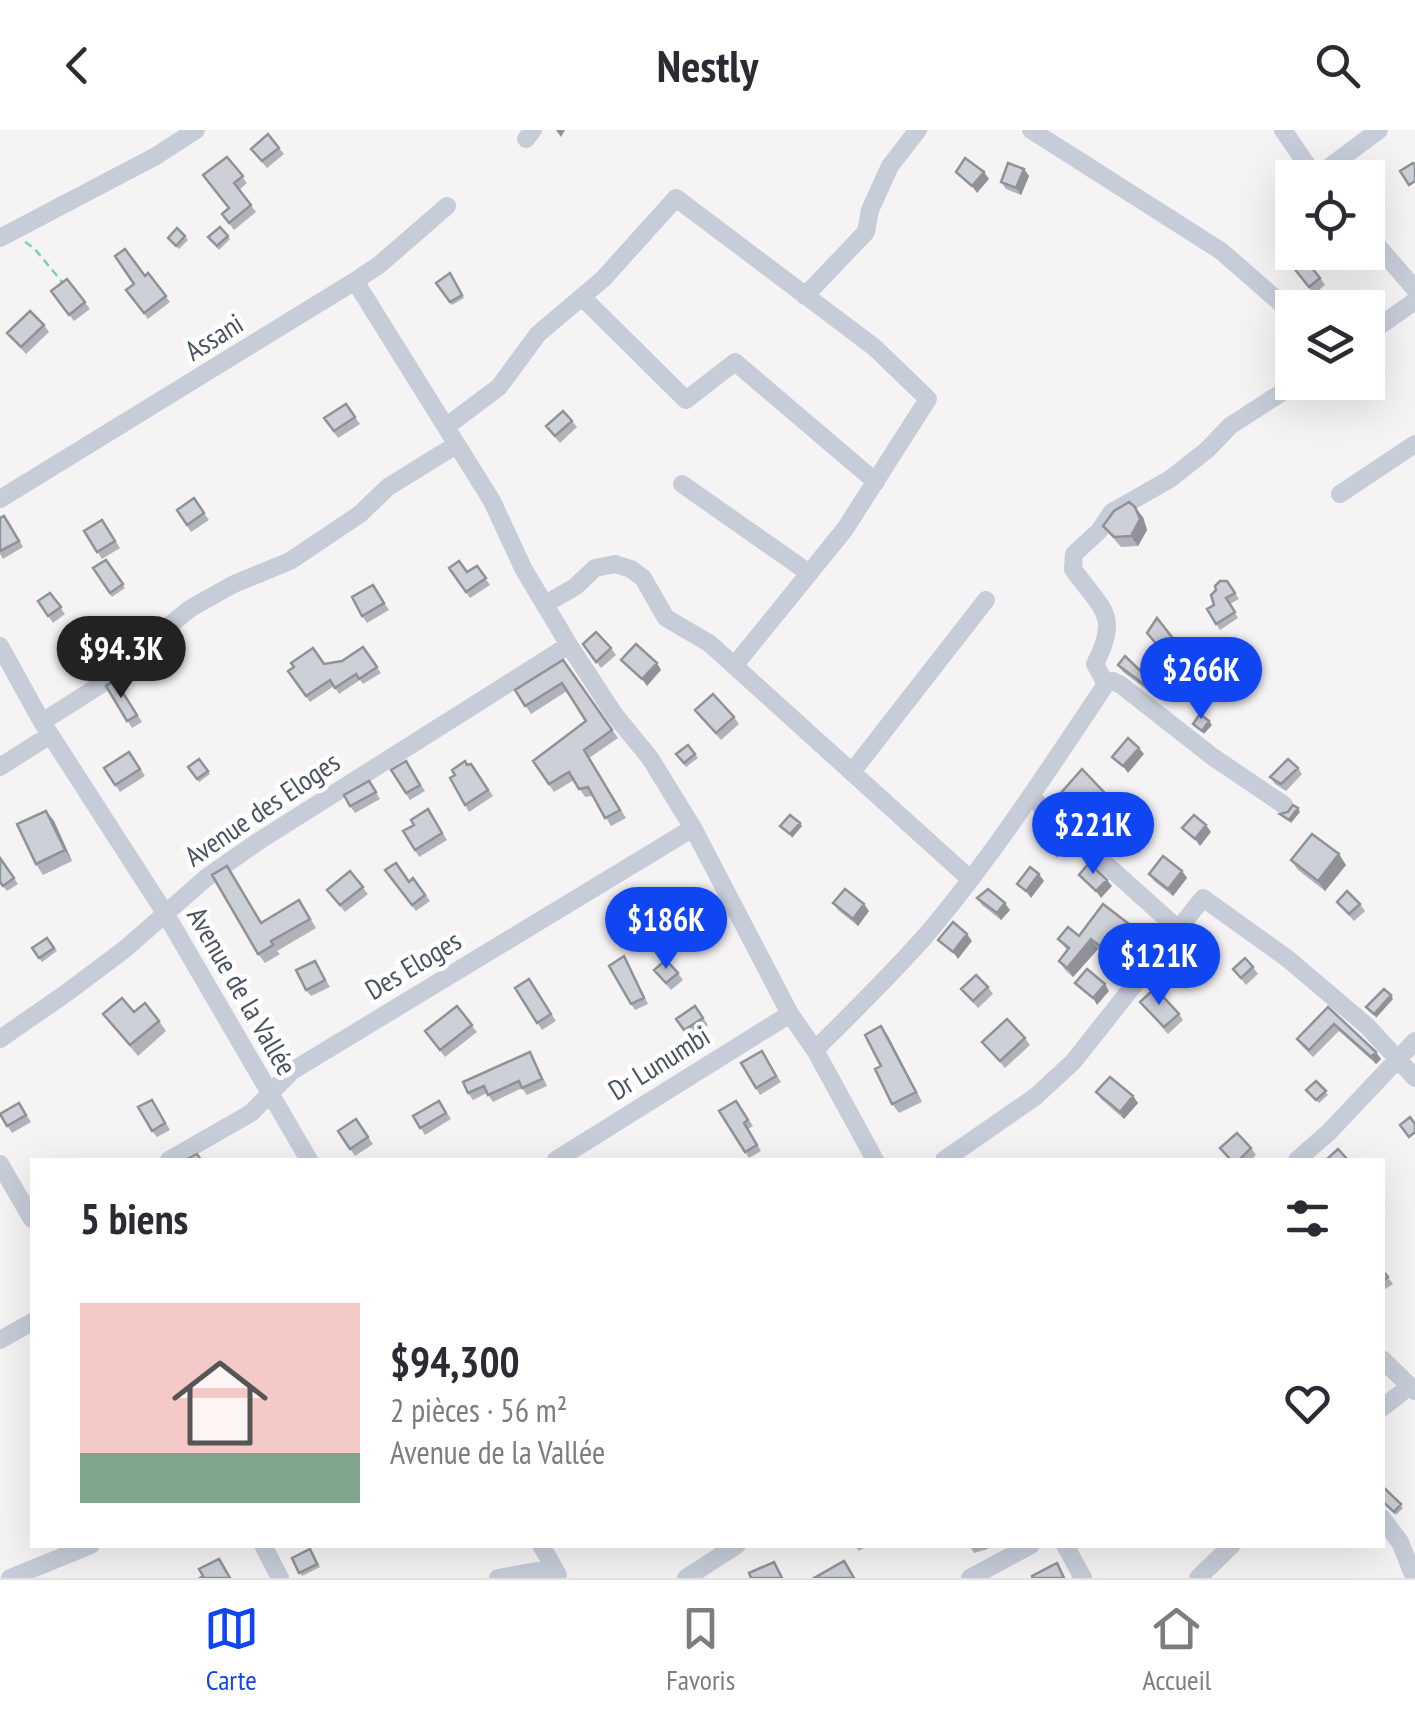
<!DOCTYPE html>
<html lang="fr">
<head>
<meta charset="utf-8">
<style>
	body { margin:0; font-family:"PT Sans Narrow",sans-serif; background:#f2f2f3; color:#2b2b33; height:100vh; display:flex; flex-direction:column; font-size:38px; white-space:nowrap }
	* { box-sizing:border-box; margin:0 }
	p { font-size:32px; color:#7c7c81 }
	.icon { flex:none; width:55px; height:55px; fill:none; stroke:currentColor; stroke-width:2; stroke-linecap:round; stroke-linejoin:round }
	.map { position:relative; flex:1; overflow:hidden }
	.side { position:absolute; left:30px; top:1028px; width:1355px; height:390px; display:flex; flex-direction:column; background:#fff; border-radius:0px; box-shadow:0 10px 40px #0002 }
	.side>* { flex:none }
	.buttons { position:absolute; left:1275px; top:30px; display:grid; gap:20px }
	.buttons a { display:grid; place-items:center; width:110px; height:110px; border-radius:0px; background:#fff; box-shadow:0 10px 40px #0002; font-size:50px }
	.price { position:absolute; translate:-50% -85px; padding:0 22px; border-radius:35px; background:#1046f2; color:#fff; font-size:32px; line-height:65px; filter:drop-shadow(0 2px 5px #0008) }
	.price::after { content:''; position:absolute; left:50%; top:60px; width:30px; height:22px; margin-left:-15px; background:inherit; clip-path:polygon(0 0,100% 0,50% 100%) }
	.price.selected { background:#222; color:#fff }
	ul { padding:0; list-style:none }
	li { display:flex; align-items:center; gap:30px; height:250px; padding:0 50px }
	li span { display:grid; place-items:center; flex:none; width:280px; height:200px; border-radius:0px; color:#555 }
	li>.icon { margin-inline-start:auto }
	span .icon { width:120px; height:120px; fill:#fffc; stroke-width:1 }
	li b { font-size:42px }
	h2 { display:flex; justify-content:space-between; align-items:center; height:120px; padding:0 50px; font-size:42px }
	header { display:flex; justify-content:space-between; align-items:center; height:130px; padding:0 50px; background:#fff; font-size:45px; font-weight:800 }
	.menu { display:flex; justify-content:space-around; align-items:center; height:140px; border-top:2px solid #e1e1e2; background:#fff; font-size:28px; color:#7c7c81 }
	.menu a { display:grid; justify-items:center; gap:5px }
	.menu .selected { color:#1046f2 }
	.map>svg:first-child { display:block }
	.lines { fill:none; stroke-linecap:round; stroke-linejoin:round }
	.path { stroke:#75d4b8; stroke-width:2.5; stroke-dasharray:8 5; stroke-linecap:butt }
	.minor { stroke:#c6ccd8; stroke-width:18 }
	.wall { fill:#b1b3ba }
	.shaded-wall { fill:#909297 }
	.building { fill:#ced0d8; stroke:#909297; stroke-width:2.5 }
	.labels { text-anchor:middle; stroke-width:9; stroke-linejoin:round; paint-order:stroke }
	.street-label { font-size:28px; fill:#495162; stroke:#fff }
</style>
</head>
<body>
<header><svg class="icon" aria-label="back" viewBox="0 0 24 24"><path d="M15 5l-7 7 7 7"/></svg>Nestly<svg class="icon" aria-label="search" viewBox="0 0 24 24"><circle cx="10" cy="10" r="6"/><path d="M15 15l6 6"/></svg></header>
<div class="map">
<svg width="1415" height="1448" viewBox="0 0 1415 1448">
	<rect width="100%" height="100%" fill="#f5f3f3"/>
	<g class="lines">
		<path class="path" d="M 25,112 L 34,118 L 63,153"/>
		<path class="minor" d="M 1031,0 L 1221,121 L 1292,183
			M 1283,0 L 1316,48
			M 526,9 L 533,0
			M 1316,47 L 1379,0
			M 1368,105 L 1415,159
			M 0,108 L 156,26 L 196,0
			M 355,151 L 492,371 L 524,440 L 569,515 L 614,584 L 650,628 L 693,698 L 790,884 L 815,920 L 875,1030
			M 805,166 L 866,102 L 870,80 L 890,36 L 918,0
			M 582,167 L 686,270 L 735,232 L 876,352
			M 1368,204 L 1415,171
			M 447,296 L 499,257 L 538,204 L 603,149 L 676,68 L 874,217 L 928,269 L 845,399 L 734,536
			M 682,354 L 809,443
			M 1340,364 L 1415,314
			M 0,369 L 355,151 L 379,135 L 447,76
			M 545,474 L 575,457 L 595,438 L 615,434 L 631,439 L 643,448 L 666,488 L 709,513 L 970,749
			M 0,516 L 42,592 L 165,783 L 309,1030
			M 1106,554 L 1095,534 C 1121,484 1101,479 1073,439 L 1074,424 L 1099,401 L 1112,382 L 1170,349 L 1207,320 L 1230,296 L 1298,252
			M 1106,554 L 1113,551 L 1121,555 L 1213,627 L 1284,675
			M 42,592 L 144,527 L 166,498 L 191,478 L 234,454 L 290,431 L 360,384 L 388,357 L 456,315
			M 0,637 L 50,605
			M 852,642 L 986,470
			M 1031,667 L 1177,798
			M 0,909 L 65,864 L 125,819 L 206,748 L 259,711 L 569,515
			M 815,920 C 853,882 892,844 927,804 C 993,726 1049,639 1106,554
			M 169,1030 L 251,983 L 292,941 L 693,698
			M 556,1030 L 790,884
			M 944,1030 L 1035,967 L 1073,932 L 1203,768 L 1288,829 L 1367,896 L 1415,948
			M 1297,1030 L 1329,1002 L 1415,911
			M 0,1034 L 32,1089
			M 0,1210 L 32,1192
			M 1382,1229 L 1415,1261
			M 1382,1278 L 1410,1256
			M 1382,1388 L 1400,1412 L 1412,1442
			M 263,1415 L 280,1448
			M 541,1415 L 558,1445
			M 1065,1415 L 1083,1448
			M 10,1448 L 91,1415
			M 498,1448 L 554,1438
			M 686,1448 L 737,1415
			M 970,1448 L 1031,1415
			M 1198,1448 L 1232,1415"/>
	</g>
	<path class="wall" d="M 279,18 L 284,24 L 267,38 L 251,19 Z
		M 227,27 L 247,53 L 239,60 L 256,82 L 234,100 L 222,84 L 229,78 Z
		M 1024,39 L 1029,46 L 1021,65 L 1006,59 L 1001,52 Z
		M 220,97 L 230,109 L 219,120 L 208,107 Z
		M 185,106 L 188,110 L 179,119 L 168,108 Z
		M 148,143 L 170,172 L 148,189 L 126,160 Z
		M 450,143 L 464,168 L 452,175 L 436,153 Z
		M 1298,144 L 1320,148 L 1325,155 L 1314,164 Z
		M 67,149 L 90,179 L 74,191 L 51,161 Z
		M 44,195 L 49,202 L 26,224 L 7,203 Z
		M 346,274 L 360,294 L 338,308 L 324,288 Z
		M 572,291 L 577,297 L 560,313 L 546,296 Z
		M 194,368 L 209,390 L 191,402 L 177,380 Z
		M 1143,387 L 1147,400 L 1138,416 L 1121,417 L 1103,396 Z
		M 0,388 L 9,392 L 23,417 L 3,429 L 0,424 Z
		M 102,390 L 120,418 L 102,429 L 84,401 Z
		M 106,430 L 125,458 L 112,467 L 93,438 Z
		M 477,436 L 490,455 L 470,468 L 449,438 L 467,442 Z
		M 1227,451 L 1239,469 L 1230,474 L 1238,488 L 1220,500 L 1207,479 L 1214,475 Z
		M 373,455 L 389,480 L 367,493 L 362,486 Z
		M 50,463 L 65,484 L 53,493 L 38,471 Z
		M 1147,503 L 1182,520 L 1192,537 L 1186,543 L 1175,536 Z
		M 583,514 L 611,518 L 616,525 L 601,538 Z
		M 363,517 L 381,543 L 363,554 L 360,550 L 339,564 L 334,556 L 310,572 L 288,541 L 342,531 Z
		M 563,530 L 618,608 L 589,628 L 626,688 L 611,696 L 593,666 L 585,667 L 574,650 L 554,662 L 533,631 L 586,591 L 567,561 L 531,584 L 515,560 Z
		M 1118,535 L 1162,564 L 1158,568 L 1123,542 Z
		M 115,550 L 142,592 L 132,598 L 106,556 Z
		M 695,580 L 734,587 L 739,594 L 721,610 Z
		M 688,615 L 698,628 L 686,637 L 676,624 Z
		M 129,622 L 145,646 L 120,662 L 104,638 Z
		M 406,631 L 425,661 L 410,670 L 391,640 Z
		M 471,634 L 493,666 L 469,682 L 465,675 L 467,635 Z
		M 188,637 L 208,641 L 210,644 L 199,652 Z
		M 1298,638 L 1302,644 L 1286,661 L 1275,654 L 1270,647 Z
		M 369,651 L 380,669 L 355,683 L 350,676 Z
		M 1060,664 L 1126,686 L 1105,709 L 1065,671 Z
		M 428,679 L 447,710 L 419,727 L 403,701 L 414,695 Z
		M 46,681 L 54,691 L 72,731 L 43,745 L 36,734 Z
		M 1040,710 L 1063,710 L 1068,717 L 1057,728 Z
		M 0,728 L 18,754 L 7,761 L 0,752 Z
		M 1291,730 L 1346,735 L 1325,761 L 1298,740 Z
		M 227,736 L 261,793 L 299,770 L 316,798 L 277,821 L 280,824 L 265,833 L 258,824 Z
		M 385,740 L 409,752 L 413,748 L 430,771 L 416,781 Z
		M 350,741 L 368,764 L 345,782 L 327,760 Z
		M 1182,741 L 1187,748 L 1173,766 L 1154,751 L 1149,744 Z
		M 977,768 L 1010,780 L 1001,790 L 982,775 Z
		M 1337,772 L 1360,774 L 1365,781 L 1354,791 Z
		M 833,773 L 869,781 L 858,796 L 838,780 Z
		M 1136,804 L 1129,812 L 1135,821 L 1122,837 L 1098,819 L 1073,847 L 1066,841 L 1059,831 L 1068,821 L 1058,809 L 1079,806 Z
		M 47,808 L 57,821 L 42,832 L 32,818 Z
		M 624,826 L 648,874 L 635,880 L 631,874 Z
		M 315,831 L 330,857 L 311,866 L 306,860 Z
		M 1253,837 L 1258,844 L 1246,855 L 1233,839 Z
		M 654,840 L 678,843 L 683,850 L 671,860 Z
		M 529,849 L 556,891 L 542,900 L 515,858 Z
		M 988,857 L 993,864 L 978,878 L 961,859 Z
		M 1140,872 L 1179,884 L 1183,890 L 1168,904 Z
		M 457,876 L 477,902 L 445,927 L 425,901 Z
		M 695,876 L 708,895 L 688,907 L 676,889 Z
		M 1328,877 L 1381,929 L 1376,934 L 1339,901 L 1313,927 L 1302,916 L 1297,909 Z
		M 134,882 L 159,891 L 166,901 L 138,926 L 103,884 Z
		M 881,896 L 888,906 L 922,972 L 899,983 L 892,974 L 881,936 Z
		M 1025,908 L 1030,915 L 1005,938 L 982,912 Z
		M 762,921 L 781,952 L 760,965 L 756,958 Z
		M 534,929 L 547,956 L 527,965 L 522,958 L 493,972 L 487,963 L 473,970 L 468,963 Z
		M 1316,951 L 1328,965 L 1319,973 L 1309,963 Z
		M 1096,962 L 1133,966 L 1138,973 L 1124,989 L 1101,969 Z
		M 439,971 L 451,989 L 425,1005 L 413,986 Z
		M 736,971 L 753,996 L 748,999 L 761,1021 L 749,1028 L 719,981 Z
		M 19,973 L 31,992 L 12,1003 L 0,984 Z
		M 156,976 L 170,1000 L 157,1007 L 152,1001 Z
		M 356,989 L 373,1014 L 355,1026 L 338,1001 Z
		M 1220,1018 L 1251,1018 L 1256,1025 L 1251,1030 L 1229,1030 Z
		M 1382,1140 L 1393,1154 L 1382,1161 Z
		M 1382,1356 L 1403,1378 L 1396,1385 L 1382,1372 Z
		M 855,1415 L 868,1415 L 859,1421 Z
		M 969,1415 L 987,1415 L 988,1419 L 974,1423 Z
		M 313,1422 L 320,1437 L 302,1446 L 292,1428 Z"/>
	<path class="shaded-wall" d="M 556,0 L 565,0 L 561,7 Z
		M 1024,39 L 1029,46 L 1021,65 L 1016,58 Z
		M 984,42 L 989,49 L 977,63 L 972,56 Z
		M 1135,377 L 1143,387 L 1147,400 L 1138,416 L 1131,406 Z
		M 657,533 L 661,540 L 647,556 L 642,549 Z
		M 1157,557 L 1162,564 L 1158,568 L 1153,561 Z
		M 1209,591 L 1212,595 L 1204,604 L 1202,601 Z
		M 1139,618 L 1144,624 L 1128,643 L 1123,636 Z
		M 1298,678 L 1300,682 L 1291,693 L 1289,690 Z
		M 1121,680 L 1126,686 L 1105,709 L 1100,702 Z
		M 46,681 L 54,691 L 72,731 L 65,720 Z
		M 800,693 L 802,696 L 792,708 L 790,704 Z
		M 1206,695 L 1211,702 L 1200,716 L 1195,709 Z
		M 1339,724 L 1346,735 L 1325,761 L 1318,751 Z
		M 1182,741 L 1187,748 L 1173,766 L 1168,759 Z
		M 1039,744 L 1044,751 L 1031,768 L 1026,761 Z
		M 1107,750 L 1112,756 L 1101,768 L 1096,761 Z
		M 1005,773 L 1010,780 L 1001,790 L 997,783 Z
		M 864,774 L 869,781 L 858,796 L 853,789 Z
		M 1129,794 L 1136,804 L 1129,812 L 1135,821 L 1122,837 L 1115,828 L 1120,805 Z
		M 967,804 L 972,811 L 958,829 L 953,822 Z
		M 1091,809 L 1098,819 L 1073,847 L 1067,838 Z
		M 1105,854 L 1109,861 L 1097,875 L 1093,868 Z
		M 1391,865 L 1393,869 L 1376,888 L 1374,884 Z
		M 881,896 L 888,906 L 922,972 L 916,962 Z
		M 1376,922 L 1381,929 L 1376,934 L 1371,927 Z
		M 1133,966 L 1138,973 L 1124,989 L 1120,982 Z"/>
	<path class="building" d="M 268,4 L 279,18 L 262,31 L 251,19 Z
		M 227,27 L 243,46 L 234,53 L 251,75 L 229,93 L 222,84 L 229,78 L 203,45 Z
		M 965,28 L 984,42 L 972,56 L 956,42 Z
		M 1008,33 L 1024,39 L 1016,58 L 1001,52 Z
		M 1413,33 L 1415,35 L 1415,51 L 1409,55 L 1400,41 Z
		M 220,97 L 228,106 L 217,116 L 208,107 Z
		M 177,98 L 185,106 L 176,116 L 168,108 Z
		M 125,119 L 145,146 L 148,143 L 166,166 L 144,183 L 126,160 L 134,154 L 115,126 Z
		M 1304,128 L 1320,148 L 1309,157 L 1293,137 Z
		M 450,143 L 462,165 L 450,172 L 436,153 Z
		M 67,149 L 85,172 L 69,185 L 51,161 Z
		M 30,181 L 44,195 L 21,217 L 7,203 Z
		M 346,274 L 355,287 L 334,301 L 324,288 Z
		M 563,281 L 572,291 L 555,306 L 546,296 Z
		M 194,368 L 204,383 L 187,395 L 177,380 Z
		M 1129,372 L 1135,377 L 1140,389 L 1131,406 L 1114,407 L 1103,396 L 1114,381 Z
		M 4,386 L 19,411 L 0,421 L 0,388 Z
		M 102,390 L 115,411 L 97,422 L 84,401 Z
		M 106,430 L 123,454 L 110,463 L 93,438 Z
		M 459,431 L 467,442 L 477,436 L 486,448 L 466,462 L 449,438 Z
		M 1220,451 L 1227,451 L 1235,463 L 1226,468 L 1235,482 L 1216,494 L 1207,479 L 1214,475 L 1211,465 L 1216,460 L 1215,456 Z
		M 373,455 L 384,473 L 362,486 L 352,467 Z
		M 50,463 L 61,477 L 48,486 L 38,471 Z
		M 1157,488 L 1182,520 L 1188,531 L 1181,536 L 1170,530 L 1147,503 Z
		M 596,502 L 611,518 L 596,532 L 583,514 Z
		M 636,514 L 657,533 L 642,549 L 621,530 Z
		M 363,517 L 377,537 L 359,549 L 356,544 L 335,558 L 330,550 L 306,566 L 288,541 L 294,537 L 291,533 L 313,518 L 324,534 L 342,531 Z
		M 1125,526 L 1157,557 L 1153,561 L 1118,535 Z
		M 563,530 L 612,600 L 584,620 L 620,680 L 605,688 L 588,657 L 579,659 L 569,642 L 549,654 L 533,631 L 586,591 L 562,553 L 525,576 L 515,560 Z
		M 115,550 L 137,585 L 127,591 L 106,556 Z
		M 713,564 L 734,587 L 716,603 L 695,580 Z
		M 1200,584 L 1209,591 L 1202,601 L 1193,594 Z
		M 1128,608 L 1139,618 L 1123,636 L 1112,627 Z
		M 688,615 L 695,624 L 684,633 L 676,624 Z
		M 129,622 L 140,639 L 115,655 L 104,638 Z
		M 199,629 L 208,641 L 197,649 L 188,637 Z
		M 1288,629 L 1298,638 L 1281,654 L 1270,647 Z
		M 406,631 L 420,655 L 406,663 L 391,640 Z
		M 465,631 L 467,635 L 471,634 L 488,660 L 465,675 L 450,648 L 455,645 L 452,640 Z
		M 1082,639 L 1121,680 L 1100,702 L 1060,664 Z
		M 369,651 L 376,662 L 350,676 L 344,665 Z
		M 1293,675 L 1298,678 L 1289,690 L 1280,684 L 1288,682 Z
		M 428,679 L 442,703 L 415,720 L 403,701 L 414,695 L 411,690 Z
		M 46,681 L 65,720 L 36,734 L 17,694 Z
		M 790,685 L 800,693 L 790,704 L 780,696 Z
		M 1194,685 L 1206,695 L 1195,709 L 1182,698 Z
		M 1051,699 L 1063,710 L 1052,722 L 1040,710 Z
		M 1312,704 L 1339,724 L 1318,751 L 1291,730 Z
		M 1163,726 L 1182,741 L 1168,759 L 1149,744 Z
		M 0,728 L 14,748 L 3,756 L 0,752 Z
		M 396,733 L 409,752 L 413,748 L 425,765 L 412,775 L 385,740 Z
		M 1089,733 L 1107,750 L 1096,761 L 1079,745 Z
		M 227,736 L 261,793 L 299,770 L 310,789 L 271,811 L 273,815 L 258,824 L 212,745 Z
		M 1030,737 L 1039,744 L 1026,761 L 1017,754 Z
		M 350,741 L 363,757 L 340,775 L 327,760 Z
		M 845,759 L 864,774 L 853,789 L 833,773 Z
		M 988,759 L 1005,773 L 997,783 L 977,768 Z
		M 1347,761 L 1360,774 L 1349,784 L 1337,772 Z
		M 1103,774 L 1129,794 L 1120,805 L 1128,811 L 1115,828 L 1091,809 L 1067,838 L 1059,831 L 1069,818 L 1058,809 L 1068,797 L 1079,806 Z
		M 953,792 L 967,804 L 953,822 L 938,810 Z
		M 47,808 L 54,818 L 39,828 L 32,818 Z
		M 624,826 L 644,868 L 631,874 L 609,836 Z
		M 1245,828 L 1253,837 L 1241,848 L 1233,839 Z
		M 666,830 L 678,843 L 666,853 L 654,840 Z
		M 315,831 L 325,850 L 306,860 L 296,840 Z
		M 1087,839 L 1105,854 L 1093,868 L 1075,853 Z
		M 976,845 L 988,857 L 973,871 L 961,859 Z
		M 529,849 L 551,884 L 537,893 L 515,858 Z
		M 1155,858 L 1179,884 L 1164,897 L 1140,872 Z
		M 1384,859 L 1391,865 L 1374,884 L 1366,877 Z
		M 122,868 L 134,882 L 145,873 L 159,891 L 130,915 L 103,884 Z
		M 457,876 L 472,895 L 440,920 L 425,901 Z
		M 695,876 L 703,888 L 684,900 L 676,889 Z
		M 1328,877 L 1376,922 L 1371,927 L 1334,894 L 1309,920 L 1297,909 Z
		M 1007,889 L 1025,908 L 1000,931 L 982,912 Z
		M 881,896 L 916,962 L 892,974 L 875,939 L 881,936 L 865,905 Z
		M 762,921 L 776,946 L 756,958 L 741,933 Z
		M 530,922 L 542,949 L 522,958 L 519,951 L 488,965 L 484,956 L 468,963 L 463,952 Z
		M 1110,947 L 1133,966 L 1120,982 L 1096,962 Z
		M 1316,951 L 1326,961 L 1316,970 L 1306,960 Z
		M 152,970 L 165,993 L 152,1001 L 138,977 Z
		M 439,971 L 446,983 L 420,998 L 413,986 Z
		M 736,971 L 748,990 L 744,993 L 757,1015 L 745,1022 L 719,981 Z
		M 19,973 L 26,985 L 7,996 L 0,984 Z
		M 1410,987 L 1415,994 L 1415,1002 L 1409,1007 L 1400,995 Z
		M 356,989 L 368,1007 L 350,1019 L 338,1001 Z
		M 1237,1003 L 1251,1018 L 1239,1030 L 1231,1030 L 1220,1018 Z
		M 1338,1019 L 1348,1030 L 1326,1030 Z
		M 197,1024 L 201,1030 L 188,1030 L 187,1029 Z
		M 1382,1140 L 1388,1147 L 1382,1151 Z
		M 1382,1356 L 1401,1374 L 1394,1382 L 1382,1371 Z
		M 310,1419 L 317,1434 L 299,1443 L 292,1428 Z
		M 219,1429 L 230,1448 L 200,1448 L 203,1446 L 199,1439 Z
		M 844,1431 L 854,1448 L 814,1448 Z
		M 774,1432 L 782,1448 L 751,1448 L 749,1443 Z
		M 1057,1433 L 1064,1448 L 1033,1448 L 1032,1446 Z"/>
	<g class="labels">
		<g class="street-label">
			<text transform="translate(214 207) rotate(-32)" y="10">Assani</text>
			<text transform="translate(262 679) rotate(-34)" y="10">Avenue des Eloges</text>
			<text transform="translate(413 835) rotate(-31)" y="10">Des Eloges</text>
			<text transform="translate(242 861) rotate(60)" y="10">Avenue de la Vallée</text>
			<text transform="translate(659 933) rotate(-32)" y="10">Dr Lunumbi</text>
		</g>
	</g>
</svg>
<div class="buttons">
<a><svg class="icon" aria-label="locate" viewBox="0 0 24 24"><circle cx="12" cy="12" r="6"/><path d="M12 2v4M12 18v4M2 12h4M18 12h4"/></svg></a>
<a><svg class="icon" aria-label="layers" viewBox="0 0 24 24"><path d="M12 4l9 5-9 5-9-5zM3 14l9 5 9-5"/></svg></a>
</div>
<b class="price selected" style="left:121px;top:571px">$94.3K</b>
<b class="price" style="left:1201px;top:592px">$266K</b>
<b class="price" style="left:1093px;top:747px">$221K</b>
<b class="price" style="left:666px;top:842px">$186K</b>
<b class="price" style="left:1159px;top:878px">$121K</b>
<section class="side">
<h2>5 biens<svg class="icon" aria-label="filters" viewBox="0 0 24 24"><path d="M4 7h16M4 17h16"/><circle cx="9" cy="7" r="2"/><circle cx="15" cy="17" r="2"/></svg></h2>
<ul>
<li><span style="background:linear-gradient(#f6c9c9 75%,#7fa58c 0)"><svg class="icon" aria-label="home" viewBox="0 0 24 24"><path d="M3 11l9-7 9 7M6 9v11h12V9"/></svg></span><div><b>$94,300</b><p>2 pièces · 56 m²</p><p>Avenue de la Vallée</p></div><svg class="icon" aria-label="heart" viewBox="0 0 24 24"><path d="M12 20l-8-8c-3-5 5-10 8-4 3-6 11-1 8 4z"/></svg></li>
</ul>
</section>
</div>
<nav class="menu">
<a class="selected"><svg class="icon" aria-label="map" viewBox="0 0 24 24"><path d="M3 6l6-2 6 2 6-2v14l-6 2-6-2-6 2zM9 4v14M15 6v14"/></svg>Carte</a>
<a><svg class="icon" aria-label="saved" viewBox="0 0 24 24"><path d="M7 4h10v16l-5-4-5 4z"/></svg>Favoris</a>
<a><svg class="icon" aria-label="home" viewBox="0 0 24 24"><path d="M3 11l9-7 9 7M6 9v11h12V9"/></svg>Accueil</a>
</nav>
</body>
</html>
